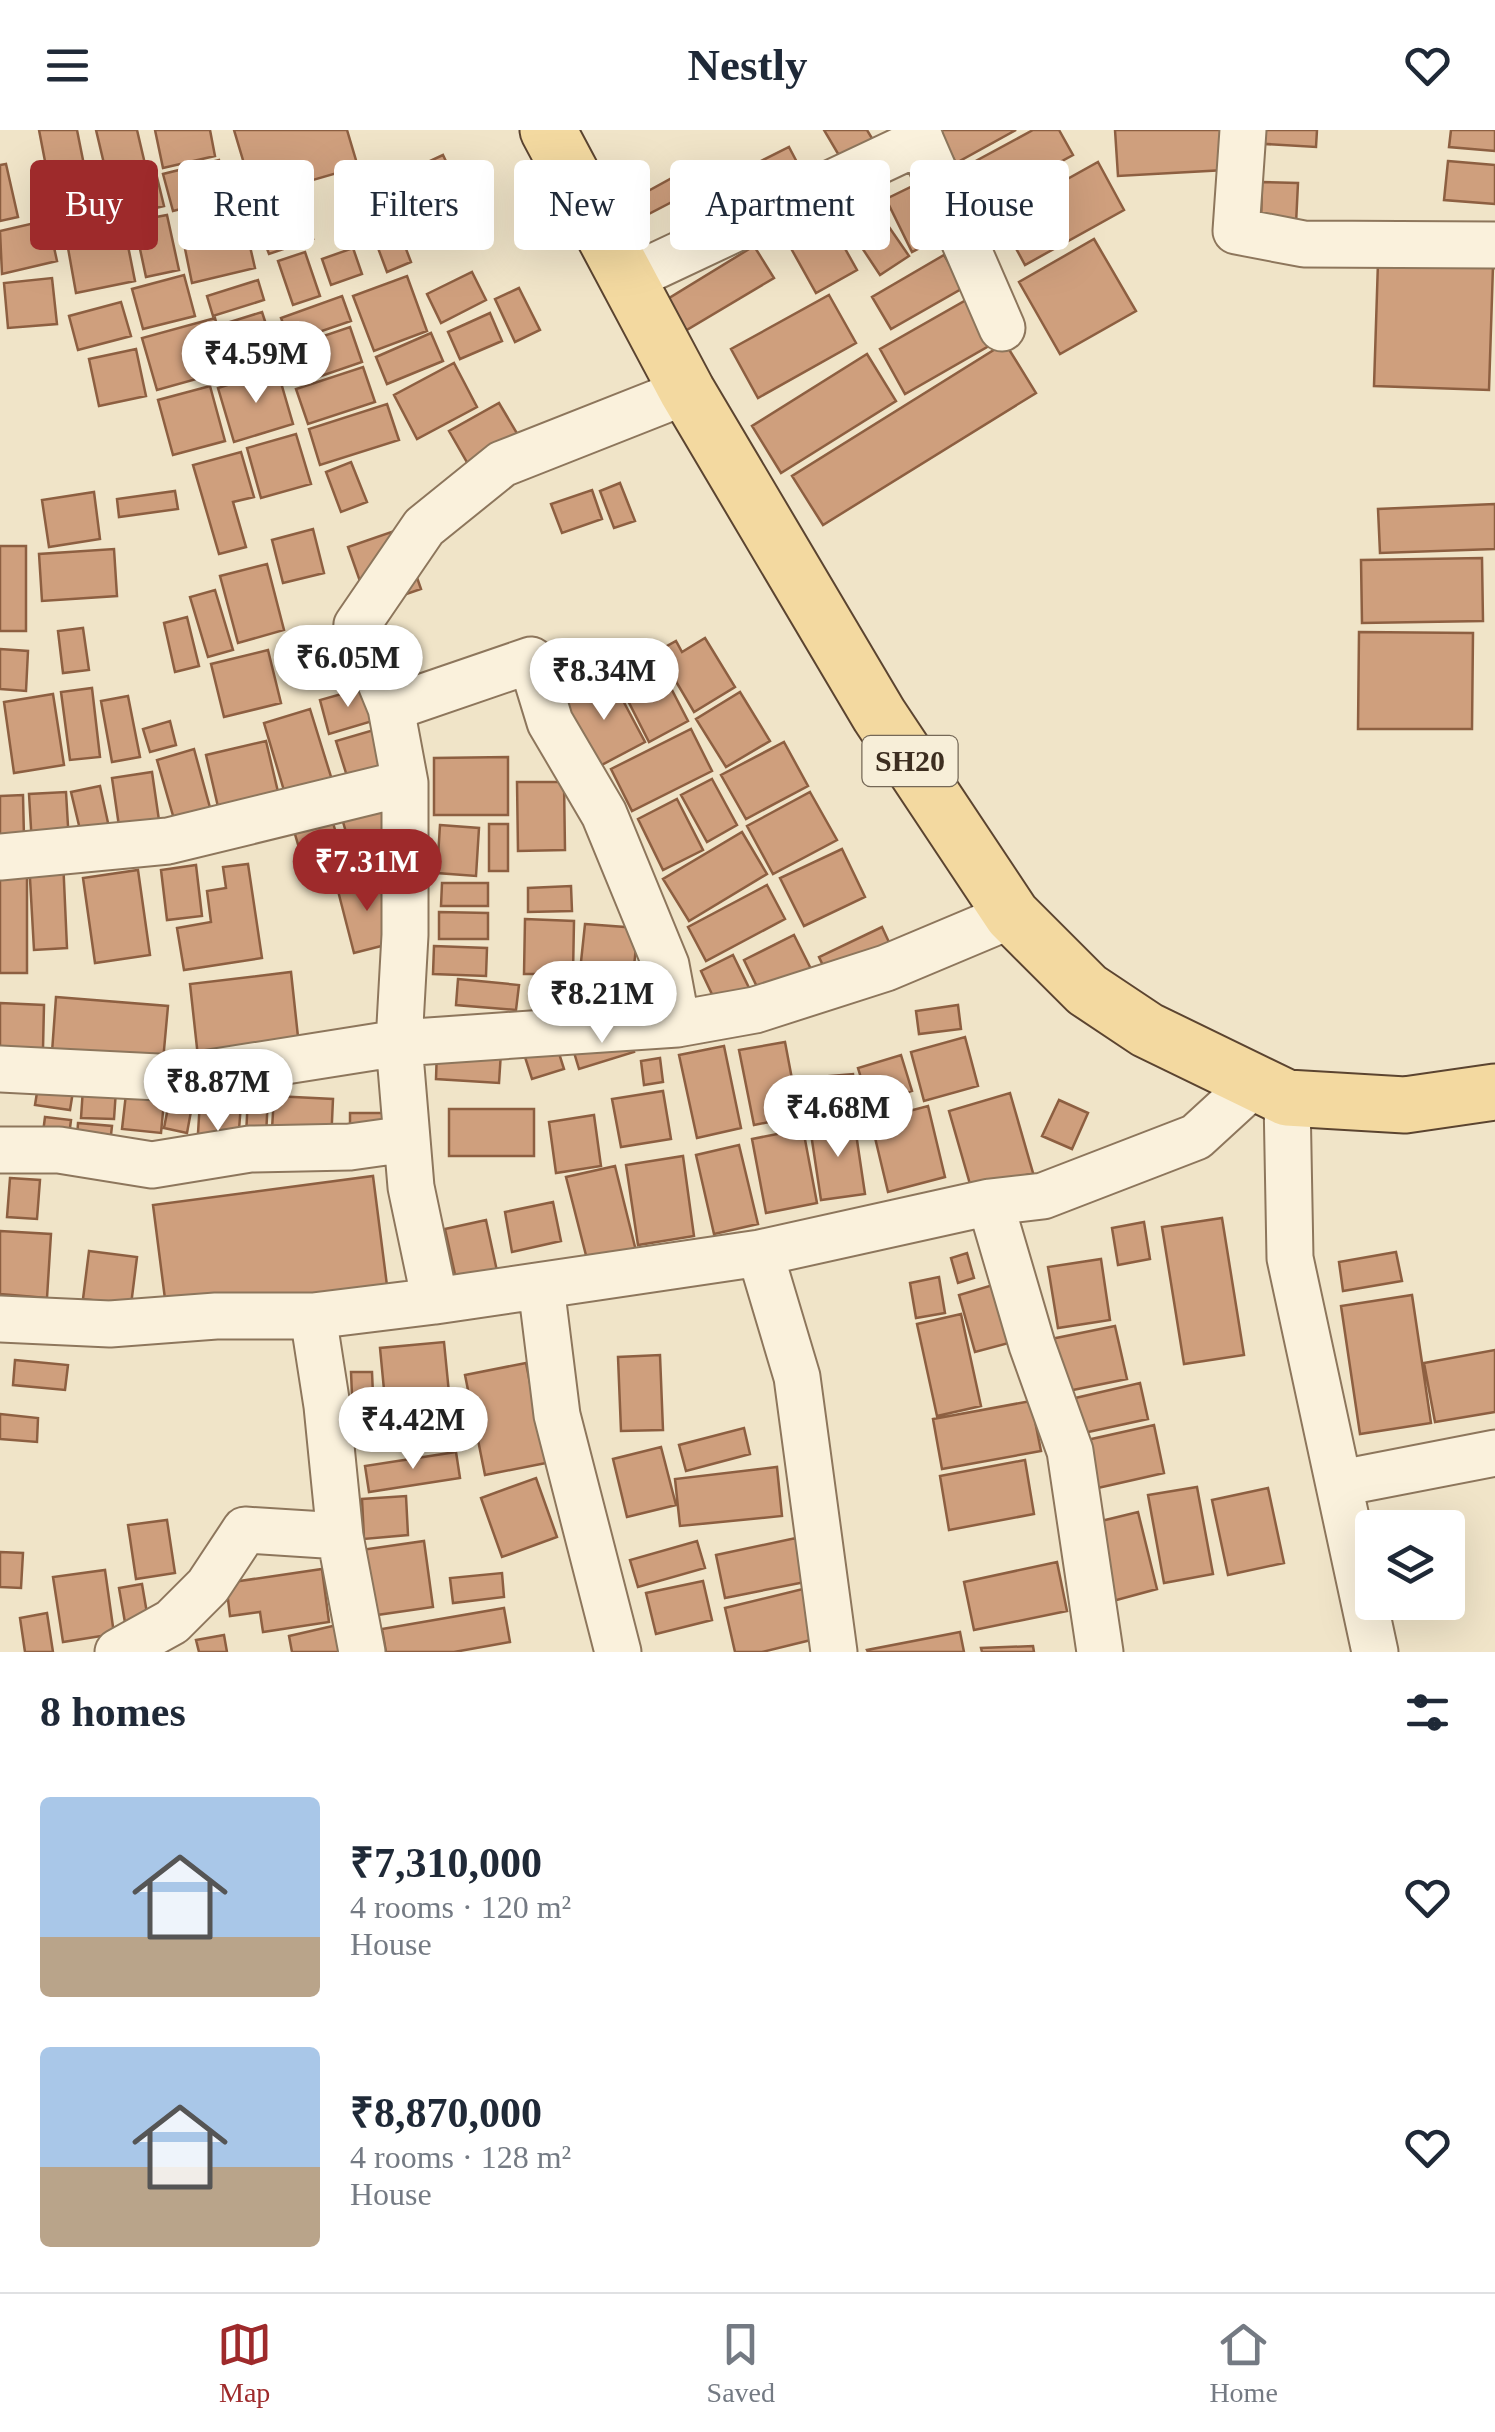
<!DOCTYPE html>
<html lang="en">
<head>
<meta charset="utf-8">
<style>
	body { margin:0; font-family:"Times New Roman",serif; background:#f2f2f3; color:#1f2937; height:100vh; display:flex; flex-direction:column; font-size:38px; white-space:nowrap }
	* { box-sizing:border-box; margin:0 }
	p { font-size:32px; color:#747a83 }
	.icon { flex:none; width:55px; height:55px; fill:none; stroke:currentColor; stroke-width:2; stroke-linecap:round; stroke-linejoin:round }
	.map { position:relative; height:1522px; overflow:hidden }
	.sheet { display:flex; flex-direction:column; background:#fff; flex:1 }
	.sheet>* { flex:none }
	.hud { position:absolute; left:30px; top:30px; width:1435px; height:90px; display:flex; gap:20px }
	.fabs { position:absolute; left:1355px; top:1380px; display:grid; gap:20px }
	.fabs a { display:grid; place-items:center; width:110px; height:110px; border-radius:10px; background:#fff; box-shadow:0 10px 40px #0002; font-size:50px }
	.price { position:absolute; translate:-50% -85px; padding:0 22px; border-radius:35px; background:#fff; color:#222; font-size:32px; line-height:65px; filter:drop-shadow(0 2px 5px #0008) }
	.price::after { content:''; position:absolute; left:50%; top:60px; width:30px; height:22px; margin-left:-15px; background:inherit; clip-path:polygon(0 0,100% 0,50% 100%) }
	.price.selected { background:#9e2a2b; color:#fff }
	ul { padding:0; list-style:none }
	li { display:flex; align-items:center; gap:30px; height:250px; padding:0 40px }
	li span { display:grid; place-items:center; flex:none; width:280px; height:200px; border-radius:10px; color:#555 }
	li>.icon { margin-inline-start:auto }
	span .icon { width:120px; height:120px; fill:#fffc; stroke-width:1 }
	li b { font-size:42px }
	h2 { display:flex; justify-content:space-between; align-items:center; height:120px; padding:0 40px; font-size:42px }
	.tag { padding:0 35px; border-radius:10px; background:#fff; box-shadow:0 10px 40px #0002; font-size:35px; line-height:90px }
	.tag.selected { background:#9e2a2b; color:#fff }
	header { display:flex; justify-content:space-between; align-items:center; height:130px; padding:0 40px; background:#fff; font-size:45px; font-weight:700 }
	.menu { display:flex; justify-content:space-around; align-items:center; height:140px; border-top:2px solid #e0e1e3; background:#fff; font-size:28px; color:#747a83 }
	.menu a { display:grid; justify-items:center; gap:5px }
	.menu .selected { color:#9e2a2b }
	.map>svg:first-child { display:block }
	.building { fill:#cf9f7d; stroke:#8d5f41; stroke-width:2.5 }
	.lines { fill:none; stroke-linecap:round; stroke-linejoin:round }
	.minor-casing { stroke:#8d765c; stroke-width:49 }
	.primary-casing { stroke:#5b4430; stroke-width:59 }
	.minor { stroke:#faf1dc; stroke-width:45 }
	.primary { stroke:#f3d9a0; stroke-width:55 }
	.labels { text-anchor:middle; stroke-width:8; stroke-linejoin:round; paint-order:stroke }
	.shield { fill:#f7eed8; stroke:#756857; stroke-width:2.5 }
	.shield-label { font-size:30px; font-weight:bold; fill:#3d2e20 }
</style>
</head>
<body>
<header><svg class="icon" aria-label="menu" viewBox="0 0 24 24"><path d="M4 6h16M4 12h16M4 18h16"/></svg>Nestly<svg class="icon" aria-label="heart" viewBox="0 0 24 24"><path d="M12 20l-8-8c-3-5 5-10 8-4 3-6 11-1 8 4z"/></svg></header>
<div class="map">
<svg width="1495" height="1522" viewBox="0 0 1495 1522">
	<rect width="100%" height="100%" fill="#f0e4c8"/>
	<path class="building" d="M 39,0 L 77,0 L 86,45 L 49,52 Z
		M 96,0 L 137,0 L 145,34 L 106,42 Z
		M 155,0 L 210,0 L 215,26 L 163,38 Z
		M 234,0 L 347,0 L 358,37 L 254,67 Z
		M 824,0 L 867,0 L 882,25 L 850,44 Z
		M 938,0 L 1016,0 L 956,33 Z
		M 1033,0 L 1059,0 L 1073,25 L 981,75 L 961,39 Z
		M 1115,0 L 1223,0 L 1225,40 L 1118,46 Z
		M 1250,0 L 1317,0 L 1316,17 L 1249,13 Z
		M 1451,0 L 1495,0 L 1495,21 L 1449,17 Z
		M 789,17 L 811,59 L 781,74 L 759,32 Z
		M 443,25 L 478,99 L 456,110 L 421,35 Z
		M 219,30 L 228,67 L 173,81 L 163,44 Z
		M 1448,31 L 1495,35 L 1495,74 L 1444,70 Z
		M 1098,32 L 1124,80 L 1025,135 L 999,87 Z
		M 6,34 L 18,87 L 0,91 L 0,35 Z
		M 742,34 L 759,80 L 742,86 L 725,40 Z
		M 414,41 L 445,102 L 419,116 L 387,54 Z
		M 156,43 L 164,76 L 118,87 L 110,54 Z
		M 681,43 L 691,62 L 639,89 L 630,71 Z
		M 102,47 L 113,103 L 59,113 L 48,57 Z
		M 1262,52 L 1298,53 L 1296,94 L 1261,92 Z
		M 919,53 L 945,105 L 912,122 L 886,69 Z
		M 374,64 L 380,82 L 356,91 L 350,73 Z
		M 867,65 L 909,126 L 880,145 L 839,83 Z
		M 303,80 L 313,109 L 269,124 L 258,95 Z
		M 167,85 L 179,140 L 146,147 L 134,91 Z
		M 48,90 L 57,131 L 2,144 L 0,101 Z
		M 829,90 L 857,140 L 816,163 L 788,113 Z
		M 396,93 L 411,132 L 387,142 L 372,102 Z
		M 245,95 L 255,138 L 192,153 L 183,109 Z
		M 126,106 L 135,151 L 76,163 L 68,118 Z
		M 1094,109 L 1136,181 L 1060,224 L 1019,152 Z
		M 754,116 L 774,148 L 685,201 L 666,170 Z
		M 353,118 L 362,144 L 331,155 L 322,129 Z
		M 305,122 L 320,166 L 293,175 L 278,131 Z
		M 944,125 L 963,158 L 891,199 L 872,167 Z
		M 1378,132 L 1493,136 L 1489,260 L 1374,256 Z
		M 472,142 L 486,170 L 441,193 L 427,164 Z
		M 184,145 L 195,186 L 143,199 L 132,159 Z
		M 407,146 L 427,201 L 374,221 L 353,166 Z
		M 52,148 L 57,194 L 8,198 L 4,153 Z
		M 258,150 L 264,170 L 213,186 L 207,166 Z
		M 519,158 L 540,200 L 515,212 L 495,169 Z
		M 829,165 L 856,213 L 758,268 L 731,219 Z
		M 975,165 L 1001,209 L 905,264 L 880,219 Z
		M 342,166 L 351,191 L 290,212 L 281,188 Z
		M 121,172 L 131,206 L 78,220 L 69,186 Z
		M 262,182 L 277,228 L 235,241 L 220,195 Z
		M 490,183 L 502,211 L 460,229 L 448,202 Z
		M 215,188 L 229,240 L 157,260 L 142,208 Z
		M 350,197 L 362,232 L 298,254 L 285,219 Z
		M 431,203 L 443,231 L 387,254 L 376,227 Z
		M 1005,213 L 1036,263 L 823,395 L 792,346 Z
		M 136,219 L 146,266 L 99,276 L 89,229 Z
		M 867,224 L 896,271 L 781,343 L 752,296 Z
		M 454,233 L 477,277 L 417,309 L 394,265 Z
		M 363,237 L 375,272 L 308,294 L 296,259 Z
		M 277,239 L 293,294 L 234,312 L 218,258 Z
		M 210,256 L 225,311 L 173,325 L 158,270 Z
		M 499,273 L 518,305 L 468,334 L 449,301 Z
		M 387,274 L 399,310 L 320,335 L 309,299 Z
		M 296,304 L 311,354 L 261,368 L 247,318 Z
		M 241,322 L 254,367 L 233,372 L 246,417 L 219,424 L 193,335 Z
		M 351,332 L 367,372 L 341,382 L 326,342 Z
		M 620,353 L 635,391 L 614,398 L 600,361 Z
		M 592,360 L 602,389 L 562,403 L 551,374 Z
		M 175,361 L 178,379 L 119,387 L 117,369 Z
		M 94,362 L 100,409 L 49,417 L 42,370 Z
		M 1495,374 L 1495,419 L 1380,423 L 1378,379 Z
		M 313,399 L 324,443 L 283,453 L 272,410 Z
		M 400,399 L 421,459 L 369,477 L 348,417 Z
		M 0,416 L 26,416 L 26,501 L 0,501 Z
		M 114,419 L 117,466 L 42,471 L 39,424 Z
		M 1482,428 L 1483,491 L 1362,493 L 1361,430 Z
		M 267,434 L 284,500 L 238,513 L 220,446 Z
		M 215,460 L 233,520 L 208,527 L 190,467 Z
		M 187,487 L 199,536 L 175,542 L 164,493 Z
		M 83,498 L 89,540 L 63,543 L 58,501 Z
		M 1359,502 L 1473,503 L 1472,599 L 1358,599 Z
		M 705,508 L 735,557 L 694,582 L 658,521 L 676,511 L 682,522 Z
		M 353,511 L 359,541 L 310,551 L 303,522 Z
		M 0,519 L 28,521 L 26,561 L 0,559 Z
		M 268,520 L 281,573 L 224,587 L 211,534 Z
		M 659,535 L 688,591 L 649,612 L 620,555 Z
		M 611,548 L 645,612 L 596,638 L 563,573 Z
		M 366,557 L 376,590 L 329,604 L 320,570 Z
		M 92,558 L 100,627 L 70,630 L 61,562 Z
		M 740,562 L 770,611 L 726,637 L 696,589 Z
		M 53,564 L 64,635 L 14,643 L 4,572 Z
		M 128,566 L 140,627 L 112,632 L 101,571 Z
		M 310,579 L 332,650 L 285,664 L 264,593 Z
		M 170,591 L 176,615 L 150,622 L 143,599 Z
		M 384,597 L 400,644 L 351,659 L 336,611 Z
		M 691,599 L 712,641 L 632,681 L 611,639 Z
		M 266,611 L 279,666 L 219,681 L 206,625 Z
		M 784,612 L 808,656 L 746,689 L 721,645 Z
		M 194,619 L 212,685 L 176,696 L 157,630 Z
		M 508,627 L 508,685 L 434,685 L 434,628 Z
		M 152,642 L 161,704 L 121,710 L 112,648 Z
		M 712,649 L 737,695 L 707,712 L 681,665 Z
		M 517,652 L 564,652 L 565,720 L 518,721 Z
		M 100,656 L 110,702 L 82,708 L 71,662 Z
		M 66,662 L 69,713 L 32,715 L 29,664 Z
		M 810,662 L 837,710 L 773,744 L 747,696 Z
		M 23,665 L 24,708 L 0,709 L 0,666 Z
		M 384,665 L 402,727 L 357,740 L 339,678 Z
		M 677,669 L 703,720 L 663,740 L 638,689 Z
		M 330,683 L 348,743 L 310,755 L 292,694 Z
		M 489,694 L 508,694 L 508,741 L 489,741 Z
		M 440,695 L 479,698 L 476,746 L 437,743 Z
		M 742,702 L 767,744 L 689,791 L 663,749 Z
		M 842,719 L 865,767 L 804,796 L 780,748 Z
		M 63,729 L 67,818 L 34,820 L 29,731 Z
		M 248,734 L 262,828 L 184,840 L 177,798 L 211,792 L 207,761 L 226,758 L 223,737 Z
		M 196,735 L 202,786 L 167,790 L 161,740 Z
		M 138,740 L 150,825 L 95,833 L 83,748 Z
		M 27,741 L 27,843 L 0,843 L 0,742 Z
		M 381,746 L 397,812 L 354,823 L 337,757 Z
		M 442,753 L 488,753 L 488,776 L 441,776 Z
		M 767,755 L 785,789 L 706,831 L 688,797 Z
		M 571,756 L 572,781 L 528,782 L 528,758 Z
		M 439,782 L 488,783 L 488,809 L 439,809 Z
		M 525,789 L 574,791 L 573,844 L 524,844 Z
		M 585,794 L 638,798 L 633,846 L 580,841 Z
		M 882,797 L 893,821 L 830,850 L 819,827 Z
		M 794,805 L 812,841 L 761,865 L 744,830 Z
		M 434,816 L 487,818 L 486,846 L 433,844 Z
		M 733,825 L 752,864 L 719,879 L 701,841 Z
		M 291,842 L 299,916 L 198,927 L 190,854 Z
		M 458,849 L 519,855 L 516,880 L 456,875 Z
		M 56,867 L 168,876 L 163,931 L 52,922 Z
		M 0,873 L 44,875 L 43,919 L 0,918 Z
		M 958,875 L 961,899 L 919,904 L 916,881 Z
		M 625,892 L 634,922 L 579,939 L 570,909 Z
		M 965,907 L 978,956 L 924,971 L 911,922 Z
		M 785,912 L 799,986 L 754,995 L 739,920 Z
		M 724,916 L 741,998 L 697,1008 L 679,925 Z
		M 557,917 L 564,939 L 532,949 L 525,927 Z
		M 437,919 L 501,922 L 499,953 L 436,949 Z
		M 901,925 L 912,961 L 869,974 L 858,938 Z
		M 660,928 L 663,952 L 644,955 L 641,931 Z
		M 853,944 L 857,983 L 812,987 L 808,948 Z
		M 128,946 L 166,950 L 161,1003 L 122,999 Z
		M 39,950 L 74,955 L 70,980 L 35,975 Z
		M 83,958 L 116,960 L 114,989 L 81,988 Z
		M 663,961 L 671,1009 L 621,1017 L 612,969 Z
		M 171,962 L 194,965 L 187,1003 L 164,998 Z
		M 1010,963 L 1033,1043 L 972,1061 L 949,981 Z
		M 248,966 L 268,966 L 265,1026 L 245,1026 Z
		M 274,966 L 333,969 L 330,1035 L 270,1032 Z
		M 1059,970 L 1088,983 L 1072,1019 L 1042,1006 Z
		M 200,971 L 241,974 L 236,1038 L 196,1035 Z
		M 928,976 L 945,1047 L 888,1062 L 871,991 Z
		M 449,979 L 534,979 L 534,1026 L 449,1026 Z
		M 350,983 L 386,983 L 385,1025 L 350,1025 Z
		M 594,985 L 601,1036 L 556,1043 L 549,992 Z
		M 45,987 L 71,990 L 66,1029 L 40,1026 Z
		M 854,990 L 865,1064 L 821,1070 L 810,997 Z
		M 78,993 L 112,996 L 107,1041 L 75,1038 Z
		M 803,999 L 817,1073 L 766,1083 L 752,1009 Z
		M 739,1015 L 758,1094 L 714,1104 L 696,1025 Z
		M 683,1026 L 694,1106 L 638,1115 L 626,1035 Z
		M 615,1036 L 637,1125 L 589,1137 L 566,1047 Z
		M 373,1046 L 390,1179 L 170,1208 L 153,1075 Z
		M 10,1048 L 40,1050 L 37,1089 L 7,1087 Z
		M 553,1072 L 561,1111 L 512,1122 L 505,1082 Z
		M 1222,1088 L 1244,1225 L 1184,1234 L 1162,1097 Z
		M 486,1090 L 497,1141 L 456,1149 L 445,1099 Z
		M 1144,1092 L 1150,1129 L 1118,1135 L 1112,1098 Z
		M 0,1101 L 51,1104 L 47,1168 L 0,1164 Z
		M 89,1121 L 137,1127 L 131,1175 L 83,1169 Z
		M 1396,1122 L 1402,1151 L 1343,1161 L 1339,1132 Z
		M 967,1123 L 974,1148 L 958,1153 L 951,1128 Z
		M 1101,1129 L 1110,1190 L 1058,1198 L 1048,1137 Z
		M 939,1147 L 945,1183 L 916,1188 L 910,1153 Z
		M 1003,1152 L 1020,1210 L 975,1222 L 959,1165 Z
		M 1412,1165 L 1431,1293 L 1360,1304 L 1341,1176 Z
		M 961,1184 L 981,1276 L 937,1286 L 917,1194 Z
		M 1115,1196 L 1127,1249 L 1063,1262 L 1051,1209 Z
		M 444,1212 L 449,1263 L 385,1270 L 380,1218 Z
		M 1495,1220 L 1495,1282 L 1435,1292 L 1424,1233 Z
		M 660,1225 L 663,1300 L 621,1301 L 618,1227 Z
		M 15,1230 L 68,1235 L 65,1260 L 13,1255 Z
		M 526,1233 L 546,1333 L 485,1345 L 465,1245 Z
		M 351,1242 L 372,1242 L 374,1288 L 353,1289 Z
		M 1140,1253 L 1148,1289 L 1079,1304 L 1071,1269 Z
		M 1031,1271 L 1041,1321 L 942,1339 L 933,1289 Z
		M 454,1277 L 458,1305 L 406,1313 L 402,1285 Z
		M 0,1284 L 38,1288 L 37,1312 L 0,1309 Z
		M 1154,1295 L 1164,1343 L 1089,1360 L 1078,1312 Z
		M 744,1298 L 750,1324 L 686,1341 L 679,1315 Z
		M 661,1317 L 676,1375 L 627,1387 L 613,1329 Z
		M 456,1322 L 460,1348 L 369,1362 L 365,1336 Z
		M 1025,1330 L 1034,1384 L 949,1400 L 940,1346 Z
		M 777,1337 L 782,1386 L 680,1396 L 675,1349 Z
		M 536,1348 L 557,1407 L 502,1427 L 481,1368 Z
		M 1197,1357 L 1213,1444 L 1164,1453 L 1148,1365 Z
		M 1268,1358 L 1284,1433 L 1228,1445 L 1212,1370 Z
		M 406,1366 L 408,1405 L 364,1409 L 362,1369 Z
		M 1138,1382 L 1157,1459 L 1113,1471 L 1093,1393 Z
		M 167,1390 L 175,1443 L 136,1449 L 128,1395 Z
		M 796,1408 L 805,1452 L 725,1468 L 716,1425 Z
		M 424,1411 L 433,1477 L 370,1486 L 361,1420 Z
		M 697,1411 L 705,1438 L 638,1457 L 630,1430 Z
		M 0,1422 L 23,1423 L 21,1458 L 0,1457 Z
		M 1057,1432 L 1067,1481 L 974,1500 L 964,1452 Z
		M 322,1439 L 329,1492 L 263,1502 L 260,1482 L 230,1486 L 226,1453 Z
		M 105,1440 L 114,1504 L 63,1512 L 53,1447 Z
		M 502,1443 L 504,1467 L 453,1473 L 450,1448 Z
		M 703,1451 L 712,1490 L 656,1504 L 646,1463 Z
		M 142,1454 L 150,1501 L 127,1504 L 119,1458 Z
		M 807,1458 L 819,1508 L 762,1522 L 735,1522 L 725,1478 Z
		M 504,1478 L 510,1512 L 454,1522 L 386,1522 L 382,1499 Z
		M 47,1483 L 53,1522 L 25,1522 L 20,1488 Z
		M 337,1495 L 343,1522 L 292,1522 L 289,1506 Z
		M 960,1502 L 964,1522 L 868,1522 L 867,1520 Z
		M 224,1505 L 227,1522 L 199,1522 L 196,1510 Z
		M 1033,1516 L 1034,1522 L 982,1522 L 981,1518 Z"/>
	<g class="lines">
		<defs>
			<path id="minor" d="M 916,0 L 1002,198
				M 1243,0 L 1236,101 L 1304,114 L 1495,115
				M 626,150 L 921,11
				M 391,578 L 531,530 L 550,592 L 604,684 L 666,835 L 677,894 L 755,880 L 886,838 L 1012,785
				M 0,727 L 168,711 L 405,653
				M 0,939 L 178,948 L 399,913 L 677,894
				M 1287,968 L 1290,1128 L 1375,1522
				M 0,1020 L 59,1020 L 152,1035 L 250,1019 L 350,1017 L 407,1009
				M 990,1072 L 1032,1215 L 1070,1321 L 1100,1522
				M 760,1123 L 797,1247 L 834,1522
				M 541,1156 L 557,1285 L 618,1522
				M 435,1171 L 760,1123 L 990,1072 L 1043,1066 L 1196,1007 L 1256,952
				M 313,1186 L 435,1171 L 411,1057 L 399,913 L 405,805 L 405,653 L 391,578 L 357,495 L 424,397 L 502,334 L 687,261
				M 0,1189 L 110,1194 L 216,1186 L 313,1186 L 327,1276 L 340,1406 L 245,1400 L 208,1456 L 172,1492 L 118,1522
				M 1341,1353 L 1495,1323
				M 340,1406 L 362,1522"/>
			<path id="primary" d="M 548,0 L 687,261 L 879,585 L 1012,785 L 1087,860 L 1147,900 L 1287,968 L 1405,975 L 1495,962"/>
		</defs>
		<use href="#minor" class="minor-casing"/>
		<use href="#primary" class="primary-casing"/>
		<use href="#minor" class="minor"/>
		<use href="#primary" class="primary"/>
	</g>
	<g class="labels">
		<rect class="shield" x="862.5" y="606" width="95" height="50" rx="8"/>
		<g class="shield-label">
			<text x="910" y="641">SH20</text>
		</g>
	</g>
</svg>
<div class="fabs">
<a><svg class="icon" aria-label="layers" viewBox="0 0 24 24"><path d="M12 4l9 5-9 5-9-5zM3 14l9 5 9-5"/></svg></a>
</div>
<b class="price" style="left:256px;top:276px">₹4.59M</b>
<b class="price" style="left:348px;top:580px">₹6.05M</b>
<b class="price" style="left:604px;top:593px">₹8.34M</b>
<b class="price selected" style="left:367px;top:784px">₹7.31M</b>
<b class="price" style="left:602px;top:916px">₹8.21M</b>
<b class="price" style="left:218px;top:1004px">₹8.87M</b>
<b class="price" style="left:838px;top:1030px">₹4.68M</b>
<b class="price" style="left:413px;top:1342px">₹4.42M</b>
<div class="hud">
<a class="tag selected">Buy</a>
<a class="tag">Rent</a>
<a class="tag">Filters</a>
<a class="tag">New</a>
<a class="tag">Apartment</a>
<a class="tag">House</a>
</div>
</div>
<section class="sheet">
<h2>8 homes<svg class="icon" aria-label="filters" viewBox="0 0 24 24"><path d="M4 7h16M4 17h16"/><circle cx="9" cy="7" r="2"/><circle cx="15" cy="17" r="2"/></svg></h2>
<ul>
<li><span style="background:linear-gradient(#a9c7e8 70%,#b9a48a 0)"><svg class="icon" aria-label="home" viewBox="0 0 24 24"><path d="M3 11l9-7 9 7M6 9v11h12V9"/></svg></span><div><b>₹7,310,000</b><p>4 rooms · 120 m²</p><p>House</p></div><svg class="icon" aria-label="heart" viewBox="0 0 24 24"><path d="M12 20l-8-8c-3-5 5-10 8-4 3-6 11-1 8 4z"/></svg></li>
<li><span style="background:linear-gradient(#a9c7e8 60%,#b9a48a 0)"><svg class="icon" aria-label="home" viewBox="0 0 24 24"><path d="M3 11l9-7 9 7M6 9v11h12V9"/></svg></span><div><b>₹8,870,000</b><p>4 rooms · 128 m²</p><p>House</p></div><svg class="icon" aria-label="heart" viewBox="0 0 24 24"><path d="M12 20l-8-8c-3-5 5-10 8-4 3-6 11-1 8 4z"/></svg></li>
</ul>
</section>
<nav class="menu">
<a class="selected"><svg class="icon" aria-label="map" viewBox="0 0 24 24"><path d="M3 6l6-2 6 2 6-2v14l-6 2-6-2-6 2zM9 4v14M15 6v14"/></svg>Map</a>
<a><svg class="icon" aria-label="saved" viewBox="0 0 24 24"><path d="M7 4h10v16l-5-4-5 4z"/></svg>Saved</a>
<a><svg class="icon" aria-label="home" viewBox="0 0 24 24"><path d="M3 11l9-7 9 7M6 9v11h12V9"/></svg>Home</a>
</nav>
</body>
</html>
